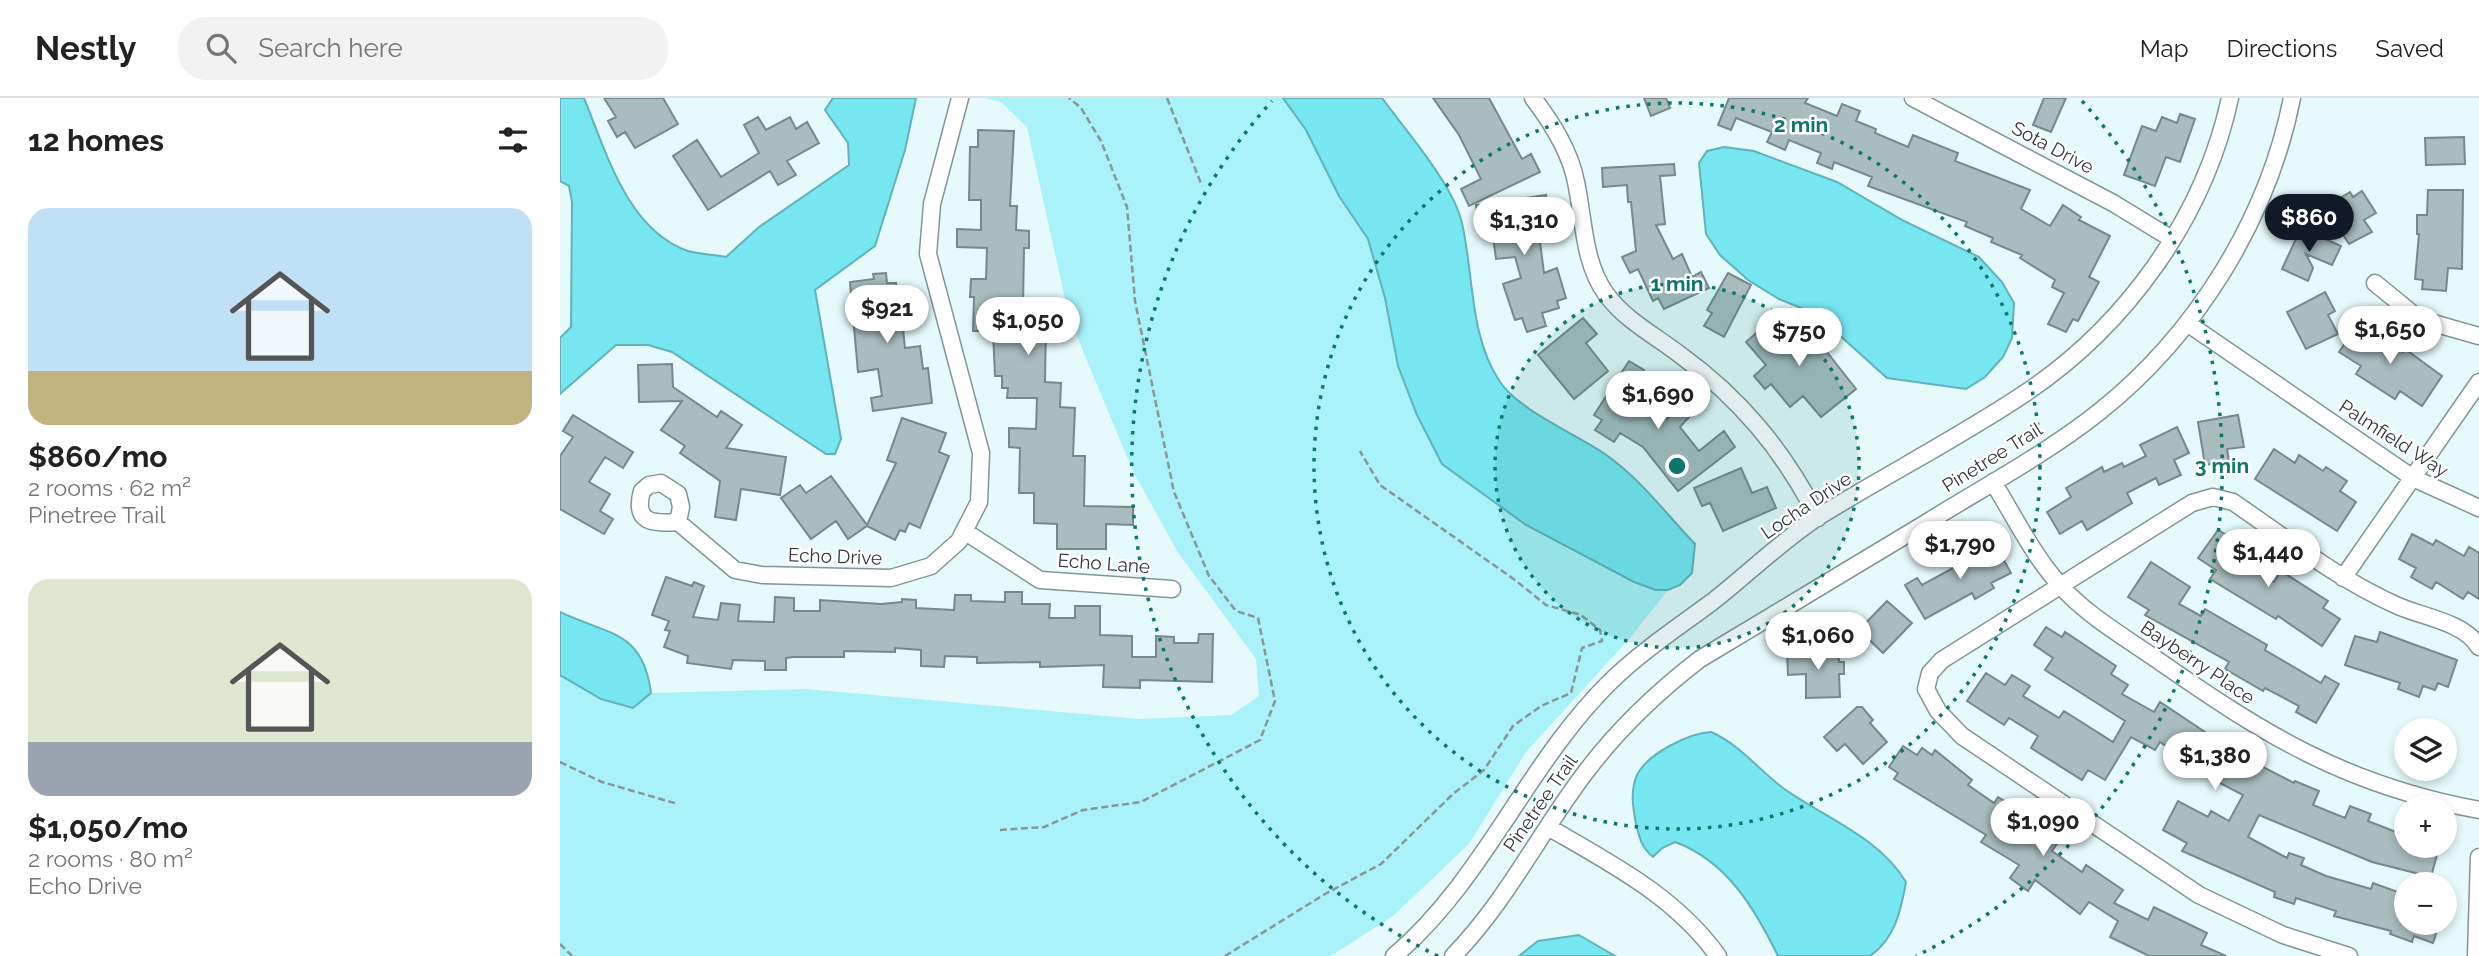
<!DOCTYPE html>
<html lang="en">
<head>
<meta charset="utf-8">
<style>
	body { margin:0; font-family:Raleway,sans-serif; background:#f2f2f2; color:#222; height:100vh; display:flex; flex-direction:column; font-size:26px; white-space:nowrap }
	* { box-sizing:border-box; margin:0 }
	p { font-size:23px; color:#767676 }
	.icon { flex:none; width:38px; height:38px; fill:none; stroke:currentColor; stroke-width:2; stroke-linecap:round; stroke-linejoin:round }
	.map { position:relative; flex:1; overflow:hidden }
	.sheet { display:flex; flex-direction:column; background:#fff; width:560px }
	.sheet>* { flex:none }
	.fabs { position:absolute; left:1834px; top:620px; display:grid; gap:14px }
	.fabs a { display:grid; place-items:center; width:63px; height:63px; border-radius:50%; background:#fff; box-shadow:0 4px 10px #0003; font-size:35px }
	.price { position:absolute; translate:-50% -60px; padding:0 16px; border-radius:24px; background:#fff; color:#222; font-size:23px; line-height:46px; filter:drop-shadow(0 2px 4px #0008) }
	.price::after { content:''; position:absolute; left:50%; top:42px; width:21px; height:16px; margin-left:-10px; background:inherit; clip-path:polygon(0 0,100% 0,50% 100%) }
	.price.selected { background:#111827; color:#fff }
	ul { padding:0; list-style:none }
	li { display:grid; align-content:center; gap:14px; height:371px; padding:0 28px }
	li span { display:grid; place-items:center; height:217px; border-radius:21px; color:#555 }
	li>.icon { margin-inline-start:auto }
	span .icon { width:126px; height:126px; fill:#fffc; stroke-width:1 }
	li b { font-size:30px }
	h2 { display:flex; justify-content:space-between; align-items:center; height:84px; padding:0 28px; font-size:30px }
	header { display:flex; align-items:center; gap:42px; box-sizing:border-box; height:98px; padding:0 35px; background:#fff; border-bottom:2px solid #e0e0e0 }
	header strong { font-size:33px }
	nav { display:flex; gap:38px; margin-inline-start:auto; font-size:24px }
	.search { width:490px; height:63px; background:#f2f2f2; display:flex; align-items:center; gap:18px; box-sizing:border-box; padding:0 24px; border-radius:28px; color:#767676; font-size:26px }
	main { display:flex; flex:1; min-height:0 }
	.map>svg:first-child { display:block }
	.green { fill:#aaf2f9 }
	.water { fill:#76e6f1; stroke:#61b2ba; stroke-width:2 }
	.building { fill:#a9bcbe; stroke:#76888a; stroke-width:2 }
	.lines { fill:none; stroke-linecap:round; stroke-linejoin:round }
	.minor-casing { stroke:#839597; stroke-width:19 }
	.path { stroke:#889697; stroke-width:2.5; stroke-dasharray:7 3.5; stroke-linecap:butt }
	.minor { stroke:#fff; stroke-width:16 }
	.ring { fill:none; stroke:#0f766e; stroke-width:3.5; stroke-dasharray:3.5 7 }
	.labels { text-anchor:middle; stroke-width:5; stroke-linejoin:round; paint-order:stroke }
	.street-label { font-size:19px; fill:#303838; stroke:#fff }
	.centre { fill:#0f766e; stroke:#fff; stroke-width:3.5 }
	.ring-label { font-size:21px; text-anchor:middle; font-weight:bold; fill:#0f766e; stroke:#fff; stroke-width:5; stroke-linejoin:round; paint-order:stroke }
</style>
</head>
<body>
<header>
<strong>Nestly</strong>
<div class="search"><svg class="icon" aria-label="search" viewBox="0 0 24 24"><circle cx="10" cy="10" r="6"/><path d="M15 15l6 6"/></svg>Search here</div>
<nav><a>Map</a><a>Directions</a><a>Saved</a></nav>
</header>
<main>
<section class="sheet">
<h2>12 homes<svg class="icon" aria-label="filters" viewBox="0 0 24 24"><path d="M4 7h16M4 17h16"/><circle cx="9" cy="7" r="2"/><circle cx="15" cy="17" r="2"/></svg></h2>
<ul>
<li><span style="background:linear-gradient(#bfe0f5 75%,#c2b280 0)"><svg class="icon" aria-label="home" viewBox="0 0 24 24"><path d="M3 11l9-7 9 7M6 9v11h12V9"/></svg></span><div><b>$860/mo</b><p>2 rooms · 62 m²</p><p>Pinetree Trail</p></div></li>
<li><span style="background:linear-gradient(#dfe7d0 75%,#9aa5b1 0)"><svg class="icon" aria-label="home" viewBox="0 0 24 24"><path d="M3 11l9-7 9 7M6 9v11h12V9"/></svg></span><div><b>$1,050/mo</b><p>2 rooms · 80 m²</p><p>Echo Drive</p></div></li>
</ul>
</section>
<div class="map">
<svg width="1919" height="858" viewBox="0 0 1919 858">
	<rect width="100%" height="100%" fill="#e6fafc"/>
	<path class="green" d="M 424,0 L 723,0 L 746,32 L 779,98 L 808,141 L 825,200 L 838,268 L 857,317 L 882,366 L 1074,484 L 1096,492 L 1108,492 L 1070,540 L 966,654 L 909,746 L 833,818 L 771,858 L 0,858 L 0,577 L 41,601 L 73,610 L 91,595 L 247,591 L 579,621 L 671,617 L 699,598 L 696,561 L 617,453 L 572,371 L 509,219 L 467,29 L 441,4 Z"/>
	<path class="water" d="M 0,0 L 24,0 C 46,53 67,132 128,153 C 140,156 154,157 166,159 L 199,129 L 289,67 L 288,45 L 265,12 L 273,0 L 356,0 L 345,52 L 315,148 L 255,192 L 281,341 L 275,356 L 266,356 L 112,254 L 88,247 L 56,247 L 0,296 L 0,240 L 11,229 L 12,104 L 9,88 L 0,83 Z
		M 723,0 L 822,0 C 846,33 893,86 902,125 C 914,177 909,238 940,284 C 960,313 1016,336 1045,356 C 1082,382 1105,415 1135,446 L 1132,475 L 1120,487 L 1108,492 L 1096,492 L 1074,484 L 966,427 L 882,366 L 857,317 L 838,268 L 825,200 L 808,141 L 779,98 L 746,32 Z
		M 1164,49 L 1194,53 L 1277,84 L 1344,123 L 1419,159 L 1442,184 L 1454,205 L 1452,240 L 1443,259 L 1425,279 L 1406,291 L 1327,280 L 1256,216 L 1219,201 L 1188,182 L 1160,157 L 1146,136 L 1139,65 L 1147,53 Z
		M 0,514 C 48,537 83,532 91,595 L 73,610 L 41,601 L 0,577 Z
		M 1151,634 C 1179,646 1199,672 1223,690 C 1265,720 1319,739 1346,784 C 1341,812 1335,841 1310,858 L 1218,858 C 1195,811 1167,763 1115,744 L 1102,750 L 1093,759 C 1081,749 1080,741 1076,726 C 1073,710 1070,693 1077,677 C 1087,656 1129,635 1151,634 Z
		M 1019,837 L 1055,858 L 959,858 L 978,843 Z"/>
	<path class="building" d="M 44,0 L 103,0 L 118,26 L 75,50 L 65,34 L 57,39 L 48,23 L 56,19 Z
		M 873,0 L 929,0 L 962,61 L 971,56 L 980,74 L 909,108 L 901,91 L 921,81 L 899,37 Z
		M 1084,0 L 1106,0 L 1110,10 L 1091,18 Z
		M 1169,0 L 1248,0 L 1245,5 L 1277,18 L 1282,6 L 1300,13 L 1296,23 L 1316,31 L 1315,35 L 1348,49 L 1353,37 L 1398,55 L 1395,63 L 1470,92 L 1461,111 L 1490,128 L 1503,107 L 1521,119 L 1519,122 L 1550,138 L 1529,179 L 1539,184 L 1518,223 L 1513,221 L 1506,234 L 1488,226 L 1504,195 L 1492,189 L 1495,182 L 1460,160 L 1462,157 L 1431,144 L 1433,140 L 1405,128 L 1407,124 L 1308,88 L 1312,79 L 1274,64 L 1272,71 L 1257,65 L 1261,55 L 1229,42 L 1225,52 L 1207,44 L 1212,34 L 1176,20 L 1171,32 L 1158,27 Z
		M 1484,0 L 1506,0 L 1491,34 L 1473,27 Z
		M 1620,16 L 1635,21 L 1620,64 L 1606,59 L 1595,88 L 1564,77 L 1582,28 L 1596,33 L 1602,19 L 1617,25 Z
		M 198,19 L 206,32 L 230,19 L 236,31 L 247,24 L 259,45 L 227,63 L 236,77 L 218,87 L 210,73 L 148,112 L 113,58 L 137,42 L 161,79 L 199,55 L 184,27 Z
		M 418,32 L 454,33 L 450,108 L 457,108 L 456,132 L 469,133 L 469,150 L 464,150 L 463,208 L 496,208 L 496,225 L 486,224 L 485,284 L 501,285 L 500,309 L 515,310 L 513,358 L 525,358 L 524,408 L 573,409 L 573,427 L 546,426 L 546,451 L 497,451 L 497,426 L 474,425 L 474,395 L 459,395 L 460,350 L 449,349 L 449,330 L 476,331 L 477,300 L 447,300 L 448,290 L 442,290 L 442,278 L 435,278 L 433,233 L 413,233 L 414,199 L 410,199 L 411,181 L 426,181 L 427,150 L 397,149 L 397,131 L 421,132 L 421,102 L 409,102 L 410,49 L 418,49 Z
		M 1904,39 L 1905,66 L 1866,67 L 1865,40 Z
		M 1114,66 L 1115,77 L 1100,78 L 1105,126 L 1096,127 L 1113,161 L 1122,156 L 1132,179 L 1141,174 L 1149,190 L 1104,211 L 1098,200 L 1093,203 L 1078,171 L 1070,175 L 1062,159 L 1076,153 L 1071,104 L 1068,104 L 1067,87 L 1043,89 L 1042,70 Z
		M 1868,92 L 1903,92 L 1902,171 L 1888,170 L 1886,193 L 1862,191 L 1863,182 L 1855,181 L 1859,136 L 1857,136 L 1857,117 L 1867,117 Z
		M 1802,93 L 1816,115 L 1804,122 L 1812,134 L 1789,146 L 1765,109 L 1790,94 L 1793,99 Z
		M 986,97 L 989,118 L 977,120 L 984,175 L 997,170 L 1006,200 L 997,203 L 999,210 L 982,215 L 986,228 L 967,234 L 962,220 L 955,222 L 943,186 L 961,180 L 955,159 L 936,161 L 931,124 L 919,126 L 916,107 Z
		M 1741,130 L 1781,148 L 1772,167 L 1746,156 L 1753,170 L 1748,183 L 1722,171 Z
		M 326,175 L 327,185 L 336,185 L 338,204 L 346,203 L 347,221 L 342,221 L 345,250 L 360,248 L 363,271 L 368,270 L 372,305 L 313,313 L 311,300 L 322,298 L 318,271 L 298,274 L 290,184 L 314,181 L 313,176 Z
		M 1168,175 L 1191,187 L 1164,239 L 1144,228 L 1152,215 L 1147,212 Z
		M 1765,194 L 1775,213 L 1768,217 L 1778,236 L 1746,251 L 1727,214 Z
		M 1217,217 L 1235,237 L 1240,232 L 1262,256 L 1266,253 L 1296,291 L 1261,319 L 1243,298 L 1230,309 L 1211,286 L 1205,291 L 1194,278 L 1206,267 L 1186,244 Z
		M 1023,220 L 1037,236 L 1026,245 L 1048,273 L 1014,301 L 978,257 Z
		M 1799,225 L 1843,254 L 1845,251 L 1882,278 L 1862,308 L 1840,293 L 1835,301 L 1796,276 L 1801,268 L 1779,254 Z
		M 1069,263 L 1084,272 L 1068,297 L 1107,321 L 1127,299 L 1138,309 L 1120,329 L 1139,353 L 1164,333 L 1175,349 L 1118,393 L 1083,349 L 1060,335 L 1054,344 L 1035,332 L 1042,322 L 1034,317 Z
		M 112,266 L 113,289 L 157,319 L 161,313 L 182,327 L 166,350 L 226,359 L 220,397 L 181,391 L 176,422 L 155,419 L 160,383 L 120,355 L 125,348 L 101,332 L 122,303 L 79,304 L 78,267 Z
		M 13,317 L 73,354 L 63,370 L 45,359 L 29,384 L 50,396 L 40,413 L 53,421 L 44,436 L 0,411 L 0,358 L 13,339 L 3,333 Z
		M 1678,317 L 1684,349 L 1667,351 L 1669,363 L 1645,367 L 1638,324 Z
		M 342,320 L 386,335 L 379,354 L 389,358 L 360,430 L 349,425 L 345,434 L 340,432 L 335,442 L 307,428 L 288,441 L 276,423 L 251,441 L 221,400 L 240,387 L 246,395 L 271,378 L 307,427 L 336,365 L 327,362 Z
		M 1617,329 L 1629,355 L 1614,362 L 1621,377 L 1599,387 L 1596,380 L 1567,395 L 1572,405 L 1527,432 L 1522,423 L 1500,436 L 1487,414 L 1511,399 L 1506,390 L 1542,369 L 1544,374 L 1562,365 L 1564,369 L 1586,358 L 1580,347 Z
		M 1714,351 L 1735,365 L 1739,357 L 1763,373 L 1766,369 L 1787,383 L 1780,393 L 1796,404 L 1777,433 L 1695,381 Z
		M 1181,370 L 1192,395 L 1207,389 L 1216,410 L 1163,433 L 1150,405 L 1142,408 L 1134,390 Z
		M 1658,432 L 1693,452 L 1682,466 L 1714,484 L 1721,473 L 1768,503 L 1763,510 L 1780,521 L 1762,548 L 1718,518 L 1716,521 L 1650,481 L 1656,472 L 1638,460 Z
		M 1852,436 L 1873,447 L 1876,442 L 1904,458 L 1909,449 L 1919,455 L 1919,501 L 1908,494 L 1903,501 L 1876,484 L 1872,491 L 1851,479 L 1856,470 L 1839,461 Z
		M 1435,446 L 1451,475 L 1431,485 L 1434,490 L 1415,501 L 1412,495 L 1365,521 L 1345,487 L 1357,480 L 1362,487 L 1397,468 L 1392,458 L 1410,448 L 1415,457 Z
		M 1591,464 L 1630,489 L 1619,506 L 1641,518 L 1645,511 L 1707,547 L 1705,552 L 1761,585 L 1765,578 L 1779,586 L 1756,625 L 1736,614 L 1739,608 L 1705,590 L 1703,593 L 1665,571 L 1669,564 L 1585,517 L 1589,512 L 1568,499 Z
		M 106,479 L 132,488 L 134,484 L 144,488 L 133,519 L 158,522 L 161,505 L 180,507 L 178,523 L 214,524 L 215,499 L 234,500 L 234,513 L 260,513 L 260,502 L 321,506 L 342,504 L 342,501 L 356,502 L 356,510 L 394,512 L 395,497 L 411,497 L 411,503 L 445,504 L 445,494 L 462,494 L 462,506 L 490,506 L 489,520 L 515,520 L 515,508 L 540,508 L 540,537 L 572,538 L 572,559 L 596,559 L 596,538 L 614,539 L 614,545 L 638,545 L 639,536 L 653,536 L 652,584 L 580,582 L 580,590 L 543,589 L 544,567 L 480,569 L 480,564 L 417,565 L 417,559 L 385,558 L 384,569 L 361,568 L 361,552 L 335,550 L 335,554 L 284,553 L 284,559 L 233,559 L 226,560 L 226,572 L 205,572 L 205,563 L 173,562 L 171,571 L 127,565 L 128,558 L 104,549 L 110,533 L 105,532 L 109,523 L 92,517 Z
		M 1327,503 L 1352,525 L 1323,555 L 1299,532 Z
		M 1486,529 L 1502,539 L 1505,534 L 1556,568 L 1551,576 L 1568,587 L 1562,596 L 1594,614 L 1600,604 L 1678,656 L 1734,685 L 1735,683 L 1759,693 L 1753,707 L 1785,720 L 1790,708 L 1811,716 L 1808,723 L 1846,738 L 1846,747 L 1868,747 L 1868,750 L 1878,753 L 1871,779 L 1812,764 L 1699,717 L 1688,739 L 1727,760 L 1729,755 L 1744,760 L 1741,767 L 1766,778 L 1811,791 L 1813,785 L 1846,797 L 1846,824 L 1880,824 L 1873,845 L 1854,838 L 1852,844 L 1830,836 L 1831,833 L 1774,818 L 1776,813 L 1736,800 L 1734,806 L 1714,799 L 1715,794 L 1622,753 L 1627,745 L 1603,732 L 1618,703 L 1648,719 L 1651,713 L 1669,723 L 1683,697 L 1652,681 L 1600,644 L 1595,652 L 1571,639 L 1545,682 L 1528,672 L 1522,682 L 1471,650 L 1478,638 L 1449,620 L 1444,627 L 1407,603 L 1426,575 L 1445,587 L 1452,577 L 1470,588 L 1463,598 L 1499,620 L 1504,613 L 1553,644 L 1565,623 L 1485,572 L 1493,560 L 1474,547 Z
		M 1820,534 L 1897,562 L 1888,589 L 1878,585 L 1875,592 L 1863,588 L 1859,599 L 1838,591 L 1840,585 L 1785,567 L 1795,538 L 1817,544 Z
		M 1278,552 L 1279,564 L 1284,564 L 1284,576 L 1279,576 L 1280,599 L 1246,600 L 1246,576 L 1228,577 L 1227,554 Z
		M 1297,609 L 1302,609 L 1313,622 L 1310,625 L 1327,644 L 1303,666 L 1285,646 L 1277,653 L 1264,639 Z
		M 1343,648 L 1357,657 L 1362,650 L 1372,657 L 1375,652 L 1412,682 L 1408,687 L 1434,705 L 1438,699 L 1456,710 L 1448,724 L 1477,742 L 1484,732 L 1499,743 L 1492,753 L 1522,774 L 1526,767 L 1563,792 L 1554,805 L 1588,822 L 1594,809 L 1647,835 L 1641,847 L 1666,858 L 1589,858 L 1550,839 L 1558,823 L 1529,804 L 1520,816 L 1475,782 L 1468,793 L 1450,780 L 1459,767 L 1421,744 L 1426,737 L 1334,681 L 1338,675 L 1329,669 Z"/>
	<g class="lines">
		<defs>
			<path id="minor" d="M 973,0 C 992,25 1010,53 1016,84 C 1024,121 1023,164 1046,196 C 1065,222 1094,237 1119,256 C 1180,300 1224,353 1258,420
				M 1353,0 L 1553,105 L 1612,141
				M 1815,185 L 1859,221 L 1919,238
				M 1627,225 L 1853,380 L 1919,410
				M 1433,384 C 1454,418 1473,457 1499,486 C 1526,517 1563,538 1596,561 C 1705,637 1785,687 1919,712
				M 118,424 L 121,409 L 118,396 L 101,385 L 89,387 L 82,393 C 73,425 93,426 118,424 L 175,472 L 202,477 L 331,480 L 371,468 L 399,443 L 419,404 L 421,355 L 368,156 L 372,106 L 400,0
				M 404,433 L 480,482 L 612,491
				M 1783,480 L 1919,284
				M 988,729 C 1050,765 1115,798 1158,858
				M 834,858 C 924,782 967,665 1051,583 C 1082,553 1117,530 1152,504 C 1188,476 1220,444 1258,419 C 1326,377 1398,340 1464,296 C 1566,228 1644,120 1670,0
				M 893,858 C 946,804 980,734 1025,675 C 1058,631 1097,594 1140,561 C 1215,516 1291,470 1366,425 C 1424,389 1486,356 1539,314 C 1636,237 1708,121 1732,0
				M 1789,858 L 1723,837 L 1639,797 L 1402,638 L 1378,613 L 1366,591 L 1370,575 L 1382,562 L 1632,405 L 1653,399 L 1673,404 C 1727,441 1779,482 1838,508 C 1863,519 1904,524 1919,549
				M 1916,858 L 1919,759"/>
		</defs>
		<use href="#minor" class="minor-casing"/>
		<path class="path" d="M 607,0 L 642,88
			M 0,664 L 42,684 L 118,706
			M 440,732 L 484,729 L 523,712 L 581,704 L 700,642 L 715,603 L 698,520 L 676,513 L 649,478 L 614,394 L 575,203 L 567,109 L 541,43 L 521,10 L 509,0
			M 0,846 L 12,858
			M 665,858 L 765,796 L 821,766 L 893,696 L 924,672 L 953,628 L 981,608 L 1011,595 L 1022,550 L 1042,543 L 1040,532 L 1021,517 L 986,507 L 955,482 L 820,387 L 800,353"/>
		<use href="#minor" class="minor"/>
	</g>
	<circle cx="1117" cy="368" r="182" fill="#0f766e" fill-opacity=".12"/>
	<g class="ring">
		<circle cx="1117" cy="368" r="182"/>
		<circle cx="1117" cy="368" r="363"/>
		<path d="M878 858A545 545 0 0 1 712 3M1522 3A545 545 0 0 1 1356 858"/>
	</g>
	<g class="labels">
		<g class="street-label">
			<text transform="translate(1493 49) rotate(28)" y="7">Sota Drive</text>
			<text transform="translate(1834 340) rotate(33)" y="7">Palmfield Way</text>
			<text transform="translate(1432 359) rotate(-32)" y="7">Pinetree Trail</text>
			<text transform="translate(1246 407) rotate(-34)" y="7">Locha Drive</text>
			<text transform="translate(275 458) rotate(2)" y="7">Echo Drive</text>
			<text transform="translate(544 465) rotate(4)" y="7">Echo Lane</text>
			<text transform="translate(1638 564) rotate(34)" y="7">Bayberry Place</text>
			<text transform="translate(980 705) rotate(-55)" y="7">Pinetree Trail</text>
		</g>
	</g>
	<circle cx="1117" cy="368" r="10" class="centre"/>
	<g class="ring-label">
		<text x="1241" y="34">2 min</text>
		<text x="1117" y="193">1 min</text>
		<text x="1662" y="375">3 min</text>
	</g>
</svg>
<div class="fabs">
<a><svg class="icon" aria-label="layers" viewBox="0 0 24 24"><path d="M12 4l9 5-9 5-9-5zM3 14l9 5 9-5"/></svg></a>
<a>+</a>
<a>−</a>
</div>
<b class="price selected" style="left:1749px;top:156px">$860</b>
<b class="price" style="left:964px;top:159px">$1,310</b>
<b class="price" style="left:327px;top:247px">$921</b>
<b class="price" style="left:468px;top:259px">$1,050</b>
<b class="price" style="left:1830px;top:268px">$1,650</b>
<b class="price" style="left:1239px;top:270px">$750</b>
<b class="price" style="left:1098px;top:333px">$1,690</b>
<b class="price" style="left:1400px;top:483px">$1,790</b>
<b class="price" style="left:1708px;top:491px">$1,440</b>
<b class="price" style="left:1258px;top:574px">$1,060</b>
<b class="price" style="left:1655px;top:694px">$1,380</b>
<b class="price" style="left:1483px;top:760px">$1,090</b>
</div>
</main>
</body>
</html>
